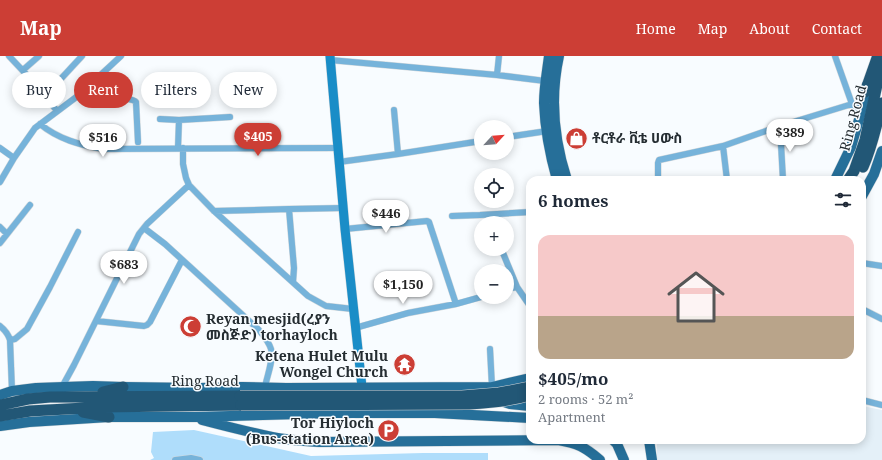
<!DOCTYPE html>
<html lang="en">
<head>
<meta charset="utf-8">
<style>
	body { margin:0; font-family:"Noto Serif","Noto Sans Ethiopic",serif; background:#f2f2f3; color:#1f2937; height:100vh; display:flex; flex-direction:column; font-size:15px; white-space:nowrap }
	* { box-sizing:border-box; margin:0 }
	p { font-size:13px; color:#747a83 }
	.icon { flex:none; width:22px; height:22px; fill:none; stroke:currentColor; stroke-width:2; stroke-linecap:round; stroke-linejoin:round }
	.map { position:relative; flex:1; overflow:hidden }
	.drawer { position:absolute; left:526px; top:120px; width:340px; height:268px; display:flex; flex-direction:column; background:#fff; border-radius:12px; box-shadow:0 2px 10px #0003 }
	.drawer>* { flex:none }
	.hud { position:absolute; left:12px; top:16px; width:380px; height:36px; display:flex; gap:8px }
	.needle { width:26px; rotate:64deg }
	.controls { position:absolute; left:474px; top:64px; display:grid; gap:8px }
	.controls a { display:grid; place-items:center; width:40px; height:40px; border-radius:50%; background:#fff; box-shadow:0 2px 10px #0003; font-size:20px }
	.price { position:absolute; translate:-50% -34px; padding:0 9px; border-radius:14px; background:#fff; color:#222; font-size:13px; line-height:26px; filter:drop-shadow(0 1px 2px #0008) }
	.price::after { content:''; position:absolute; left:50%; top:24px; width:12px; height:9px; margin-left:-6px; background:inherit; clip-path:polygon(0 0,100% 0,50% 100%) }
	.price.on { background:#cc3e35; color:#fff }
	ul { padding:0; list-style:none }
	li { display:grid; align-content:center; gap:8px; height:212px; padding:0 12px }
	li+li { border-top:1px solid #e0e1e3 }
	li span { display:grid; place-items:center; height:124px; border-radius:12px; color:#555 }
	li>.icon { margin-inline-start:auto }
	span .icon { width:72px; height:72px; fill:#fffc; stroke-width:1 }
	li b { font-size:17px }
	h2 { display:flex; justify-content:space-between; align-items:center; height:48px; padding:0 12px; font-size:17px }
	.tag { padding:0 14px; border-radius:18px; background:#fff; box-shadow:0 2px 10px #0003; font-size:14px; line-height:36px }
	.tag.on { background:#cc3e35; color:#fff }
	header { display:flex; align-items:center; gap:24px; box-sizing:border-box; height:56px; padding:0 20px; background:#cc3e35; color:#fff }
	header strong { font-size:19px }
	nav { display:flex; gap:22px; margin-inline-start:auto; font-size:14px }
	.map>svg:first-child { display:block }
	.built { fill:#e4f0f8 }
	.green { fill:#afddfb }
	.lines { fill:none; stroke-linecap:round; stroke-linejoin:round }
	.street-casing { stroke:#d2d7da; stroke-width:7 }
	.secondary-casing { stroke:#d2d7da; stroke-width:10 }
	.primary-casing { stroke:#d2d7da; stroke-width:11 }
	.highway-casing { stroke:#d2d7da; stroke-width:12 }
	.street { stroke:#76b3da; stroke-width:6 }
	.secondary { stroke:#1a8dc7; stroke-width:9 }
	.primary { stroke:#266f99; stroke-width:10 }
	.highway { stroke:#225776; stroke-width:11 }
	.highway-bridge-casing { stroke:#d2d7da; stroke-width:12; stroke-linecap:butt }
	.highway-bridge { stroke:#225776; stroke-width:11 }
	.labels { text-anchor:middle; stroke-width:3; stroke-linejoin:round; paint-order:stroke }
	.street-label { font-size:14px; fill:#252d32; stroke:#f8fcff }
	.poi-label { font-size:14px; font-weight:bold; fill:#252d32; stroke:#f8fcff; text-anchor:start }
</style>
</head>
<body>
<header>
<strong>Map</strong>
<nav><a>Home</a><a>Map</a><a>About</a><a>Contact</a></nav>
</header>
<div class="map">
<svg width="882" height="404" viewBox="0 0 882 404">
	<rect width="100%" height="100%" fill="#f8fcff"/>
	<path class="built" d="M 862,350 L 882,354 L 882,404 L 657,404 L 657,384 L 862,384 Z"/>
	<path class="green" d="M 194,374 L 311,400 L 423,397 L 488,397 L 488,404 L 150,404 L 154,402 L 151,396 L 153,376 Z"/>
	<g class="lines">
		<defs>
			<path id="street" d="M 9,0 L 40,33 L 57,55
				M 835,0 L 852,48 L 860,60
				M 330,4 L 497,19 L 499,0
				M 23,14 L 39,0
				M 497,19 L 545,25
				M 97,23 C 106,29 115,36 124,42 C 129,44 133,43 136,46 L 138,86
				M 45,40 L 82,0
				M 394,54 L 398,98
				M 160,63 L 179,64
				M 40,68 C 58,83 80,89 103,93 L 337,92
				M 780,70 L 783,124
				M 507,81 L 547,75
				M 723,90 L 727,124
				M 0,92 L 14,102
				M 178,92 L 179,64 L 230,61
				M 183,92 L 183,108 L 186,122 L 189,129 L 214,155 L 308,240 L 326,250 L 353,253
				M 339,106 L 398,98 L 481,85
				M 658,124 L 658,107 L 659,104 L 723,90 L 780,70 L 852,48
				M 0,126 L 14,102 L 35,72 L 79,39 L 121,0
				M 289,153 L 343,152
				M 214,155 L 289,153 L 294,212 L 293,226
				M 452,160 L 480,159 L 530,156
				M 0,171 L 7,178
				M 144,172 L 165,188 L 259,274 C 263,279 269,286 271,293 C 274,303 267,320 265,331
				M 345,173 L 427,165 L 429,166 L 456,248
				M 0,187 L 30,149
				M 503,197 L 517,231 L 530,250
				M 862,207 L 882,210
				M 507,233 L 517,231
				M 862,253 L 882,263
				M 96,265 L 144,270 L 147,269 L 150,266 L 182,204
				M 0,270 C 5,274 8,277 10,284 L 12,335
				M 355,272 L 408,257 L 456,248 L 481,241
				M 10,284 L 15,283 L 27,273 L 50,231 L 78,176
				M 490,293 L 492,331
				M 62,331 L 74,309 L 139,178 L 147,168 L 189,129
				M 862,344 L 882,349
				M 175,404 L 191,402 L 200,404"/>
			<path id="secondary" d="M 330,0 L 345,173 L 362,331"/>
			<path id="primary" d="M 549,0 C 547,16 544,31 544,47 C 545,73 550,99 557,124
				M 559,0 C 550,41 554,84 567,124
				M 835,124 L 851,91 L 860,60 L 867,29
				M 862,140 L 874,118 L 882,95
				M 0,339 L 12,335 L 36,332 L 93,330 L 123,331 L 198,332 L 242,331 L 286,332 L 492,331 L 530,322
				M 501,345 L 510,348 L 530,350
				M 202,364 C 225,370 249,376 272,381 C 287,384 303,385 319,386 L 558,384 C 577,387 585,391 600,404
				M 0,370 L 29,366 L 109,361 L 195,361 L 336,357 L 435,357 L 530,362
				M 613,384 L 617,388 L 624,404
				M 649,384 L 652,404"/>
			<path id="highway" d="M 865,36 L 877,2
				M 863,111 C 872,91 877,68 882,47
				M 848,124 L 854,115 L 865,84 L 882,6
				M 103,336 L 123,331
				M 0,349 L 28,343 L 50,341 L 240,340
				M 83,356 L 109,361
				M 0,360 L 30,355 L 103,351 L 241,349"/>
		</defs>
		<use href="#street" class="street-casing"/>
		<use href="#secondary" class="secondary-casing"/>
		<use href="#primary" class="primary-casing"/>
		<use href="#highway" class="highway-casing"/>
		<use href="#street" class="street"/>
		<use href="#secondary" class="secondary"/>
		<use href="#primary" class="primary"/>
		<use href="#highway" class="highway"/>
		<defs>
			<path id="highway-bridge" d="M 240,340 L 462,340 L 499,337 L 530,331
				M 241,349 L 469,348 C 489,347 510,345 530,339"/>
		</defs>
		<use href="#highway-bridge" class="highway-bridge-casing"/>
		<use href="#highway-bridge" class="highway-bridge"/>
	</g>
	<defs>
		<symbol id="shop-disc" viewBox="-11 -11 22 22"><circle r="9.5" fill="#cc3e35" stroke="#f8fcff"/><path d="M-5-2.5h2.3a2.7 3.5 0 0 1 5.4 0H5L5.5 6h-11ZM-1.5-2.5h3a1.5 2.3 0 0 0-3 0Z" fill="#fff"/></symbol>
		<symbol id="mosque-disc" viewBox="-11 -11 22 22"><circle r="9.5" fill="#cc3e35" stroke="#f8fcff"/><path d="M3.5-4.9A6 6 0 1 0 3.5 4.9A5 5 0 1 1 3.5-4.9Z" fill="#fff"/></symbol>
		<symbol id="temple-disc" viewBox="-11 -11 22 22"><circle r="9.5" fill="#cc3e35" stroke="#f8fcff"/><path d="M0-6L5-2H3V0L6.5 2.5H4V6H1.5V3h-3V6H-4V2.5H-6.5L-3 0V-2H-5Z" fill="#fff"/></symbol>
		<symbol id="parking-disc" viewBox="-11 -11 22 22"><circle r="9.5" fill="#cc3e35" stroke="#f8fcff"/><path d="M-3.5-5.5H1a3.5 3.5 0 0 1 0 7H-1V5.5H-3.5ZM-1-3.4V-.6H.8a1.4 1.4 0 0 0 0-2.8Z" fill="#fff"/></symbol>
	</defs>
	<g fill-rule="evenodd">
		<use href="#shop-disc" x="564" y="70" width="25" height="25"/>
		<use href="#mosque-disc" x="178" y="258" width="25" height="25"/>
		<use href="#temple-disc" x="392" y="296" width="25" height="25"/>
		<use href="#parking-disc" x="376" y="362" width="25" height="25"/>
	</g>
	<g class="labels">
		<g class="street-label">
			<text transform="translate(853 62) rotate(-75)" y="5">Ring Road</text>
			<text x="205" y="330">Ring Road</text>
		</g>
		<g class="poi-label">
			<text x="592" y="87">ቶርቶራ ቪቴ ሀውስ</text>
			<text x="206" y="268">Reyan mesjid(ረያን<tspan x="206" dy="16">መስጅድ) torhayloch</tspan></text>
			<text x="388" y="305" text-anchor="end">Ketena Hulet Mulu<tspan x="388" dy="16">Wongel Church</tspan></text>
			<text x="374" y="372" text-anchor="end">Tor Hiyloch<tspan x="374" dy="16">(Bus-station Area)</tspan></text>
		</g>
	</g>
</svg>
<div class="controls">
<a><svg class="needle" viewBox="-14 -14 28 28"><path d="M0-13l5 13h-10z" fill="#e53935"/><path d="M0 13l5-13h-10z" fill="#747a83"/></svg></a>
<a><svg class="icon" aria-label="locate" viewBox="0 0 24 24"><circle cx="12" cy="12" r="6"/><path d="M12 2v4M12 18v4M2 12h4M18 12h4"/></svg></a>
<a>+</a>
<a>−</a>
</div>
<b class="price" style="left:790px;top:97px">$389</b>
<b class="price on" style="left:258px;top:101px">$405</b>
<b class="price" style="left:103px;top:102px">$516</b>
<b class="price" style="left:386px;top:178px">$446</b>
<b class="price" style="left:124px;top:229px">$683</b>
<b class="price" style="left:403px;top:249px">$1,150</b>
<div class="hud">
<a class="tag">Buy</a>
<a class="tag on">Rent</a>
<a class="tag">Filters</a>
<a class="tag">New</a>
</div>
<section class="drawer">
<h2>6 homes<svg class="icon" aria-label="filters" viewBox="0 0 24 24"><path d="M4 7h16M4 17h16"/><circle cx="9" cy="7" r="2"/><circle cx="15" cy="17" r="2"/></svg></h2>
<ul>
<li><span style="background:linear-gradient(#f6c9c9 65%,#b9a48a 0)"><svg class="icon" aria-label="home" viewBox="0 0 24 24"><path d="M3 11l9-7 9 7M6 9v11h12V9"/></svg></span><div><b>$405/mo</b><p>2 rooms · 52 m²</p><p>Apartment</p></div></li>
</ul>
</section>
</div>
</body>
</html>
